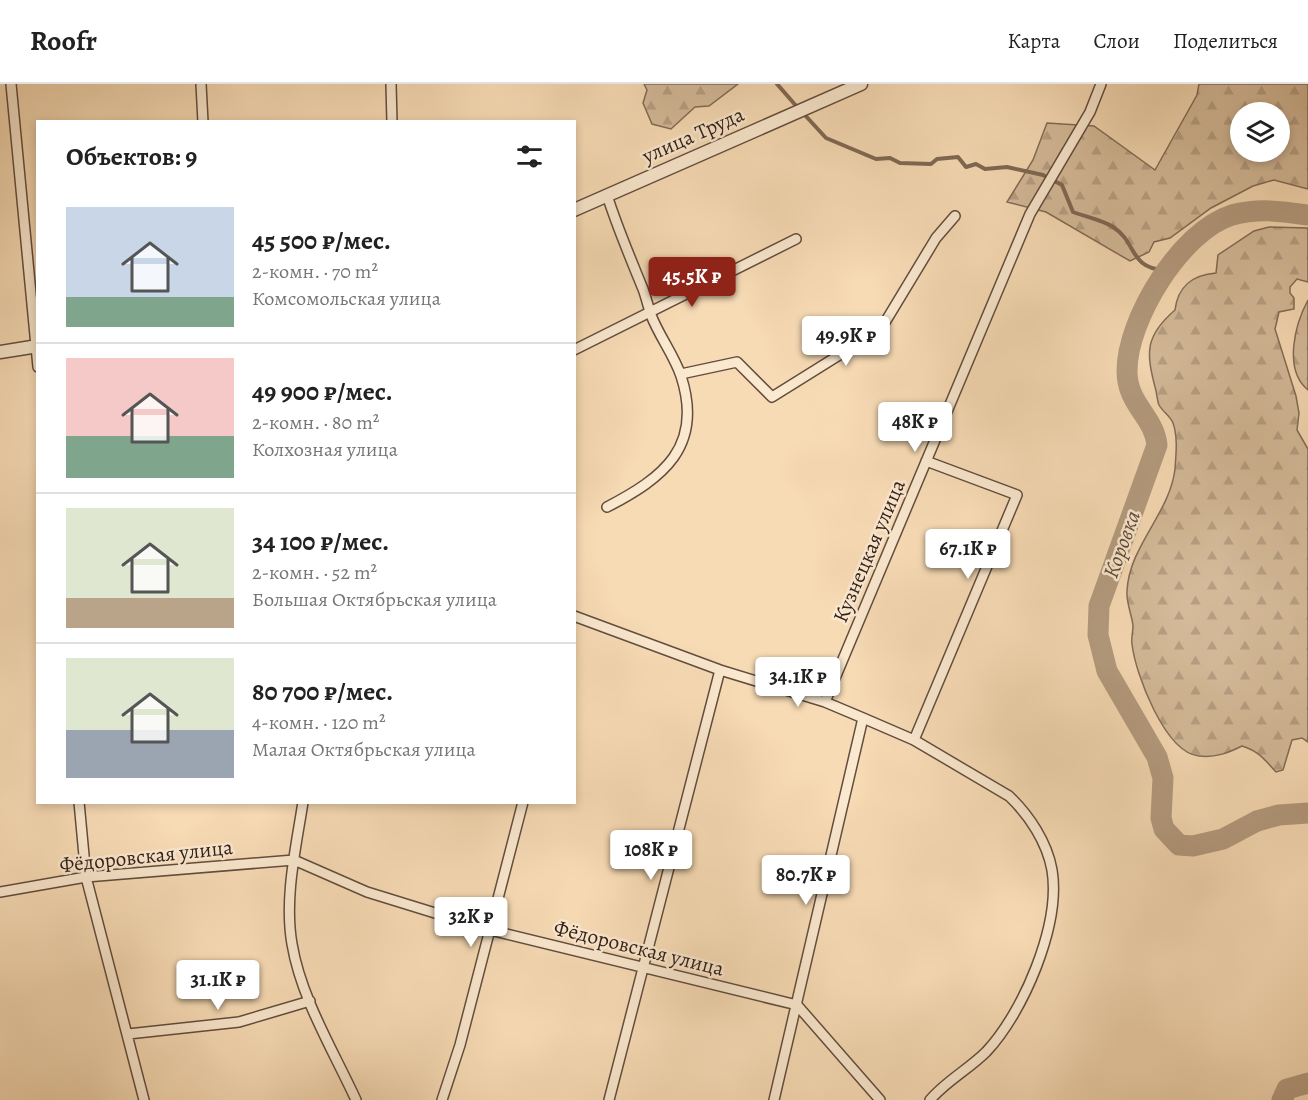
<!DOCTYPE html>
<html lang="ru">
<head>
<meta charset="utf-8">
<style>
	body { margin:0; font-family:Alegreya,serif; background:#f2f2f2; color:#222; height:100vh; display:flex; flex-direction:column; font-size:22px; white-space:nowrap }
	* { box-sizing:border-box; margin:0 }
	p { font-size:20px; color:#767676 }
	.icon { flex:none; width:33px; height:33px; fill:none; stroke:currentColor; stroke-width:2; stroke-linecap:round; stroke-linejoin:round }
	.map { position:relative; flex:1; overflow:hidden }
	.details { position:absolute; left:36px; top:36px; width:540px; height:684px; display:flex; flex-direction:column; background:#fff; border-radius:0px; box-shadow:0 3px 9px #0003 }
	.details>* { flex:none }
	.buttons { position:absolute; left:1230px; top:18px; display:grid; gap:12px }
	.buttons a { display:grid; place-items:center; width:60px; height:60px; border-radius:50%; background:#fff; box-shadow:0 3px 9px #0003; font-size:30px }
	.price { position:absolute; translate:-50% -51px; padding:0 14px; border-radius:6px; background:#fff; color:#222; font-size:20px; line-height:39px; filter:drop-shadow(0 2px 3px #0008) }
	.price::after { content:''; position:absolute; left:50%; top:36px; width:18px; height:14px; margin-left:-9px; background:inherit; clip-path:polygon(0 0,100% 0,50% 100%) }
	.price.on { background:#8f2418; color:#fff }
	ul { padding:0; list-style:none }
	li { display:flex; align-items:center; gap:18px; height:150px; padding:0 30px }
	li+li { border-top:2px solid #e0e0e0 }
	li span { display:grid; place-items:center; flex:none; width:168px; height:120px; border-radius:0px; color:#555 }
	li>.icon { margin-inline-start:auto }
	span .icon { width:72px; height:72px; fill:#fffc; stroke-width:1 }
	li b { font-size:26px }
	h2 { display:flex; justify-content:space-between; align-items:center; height:72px; padding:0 30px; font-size:26px }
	header { display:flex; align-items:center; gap:36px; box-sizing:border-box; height:84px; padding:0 30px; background:#fff; border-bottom:2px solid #e0e0e0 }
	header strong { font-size:28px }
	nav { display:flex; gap:33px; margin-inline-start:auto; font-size:21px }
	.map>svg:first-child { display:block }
	.forest { fill:url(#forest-firs); stroke:#836c58; stroke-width:1.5; fill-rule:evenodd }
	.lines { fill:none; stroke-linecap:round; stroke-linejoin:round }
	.stream { stroke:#806955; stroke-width:4 }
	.river { stroke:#b49b7f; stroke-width:21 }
	.minor-casing { stroke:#624d3e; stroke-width:12 }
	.tertiary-casing { stroke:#624d3e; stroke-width:15 }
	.minor { stroke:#fae8cf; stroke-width:9 }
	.tertiary { stroke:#fae8cf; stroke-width:12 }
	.labels { text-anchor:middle; stroke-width:5; stroke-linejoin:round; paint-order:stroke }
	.street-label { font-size:21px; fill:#311e17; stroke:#fae8cf }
	.water-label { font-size:22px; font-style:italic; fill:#5f4a3b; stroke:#fae8cf }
</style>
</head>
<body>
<header>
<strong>Roofr</strong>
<nav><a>Карта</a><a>Слои</a><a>Поделиться</a></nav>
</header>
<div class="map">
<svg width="1308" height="1016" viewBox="0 0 1308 1016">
	<defs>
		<pattern id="forest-firs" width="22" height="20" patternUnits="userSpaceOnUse" patternTransform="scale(1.5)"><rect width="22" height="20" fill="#d5bb9a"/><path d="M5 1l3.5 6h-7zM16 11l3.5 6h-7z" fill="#b7a084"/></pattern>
	</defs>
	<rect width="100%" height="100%" fill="#f7dbb5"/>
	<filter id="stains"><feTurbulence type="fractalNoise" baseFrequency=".00333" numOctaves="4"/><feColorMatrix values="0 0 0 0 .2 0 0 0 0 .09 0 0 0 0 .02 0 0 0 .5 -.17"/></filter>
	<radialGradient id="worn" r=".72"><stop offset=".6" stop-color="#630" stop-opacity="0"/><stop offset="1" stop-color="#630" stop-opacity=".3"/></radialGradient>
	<path class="forest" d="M 644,0 L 738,0 L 709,22 L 695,23 L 671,45 L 652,40 L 643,19 L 647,6 Z
		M 1199,0 L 1308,0 L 1308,105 L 1274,96 L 1253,102 L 1211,124 L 1170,154 L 1154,158 L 1149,168 L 1130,177 L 1046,128 L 1007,118 L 1033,76 L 1047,39 L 1094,42 L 1155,86 L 1197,11 ZM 1240,28 L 1280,28 L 1280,68 L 1240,68 Z
		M 1269,143 L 1308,144 L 1308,198 L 1297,195 L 1290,203 L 1290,209 L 1294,214 L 1294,225 L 1279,228 L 1275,245 L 1296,312 L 1299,329 L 1297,346 L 1308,365 L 1308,658 L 1302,654 L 1292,656 L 1283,686 L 1276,688 C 1264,675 1260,668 1242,662 C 1228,669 1215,674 1199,672 C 1165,669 1135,589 1132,560 C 1131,554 1133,548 1133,542 C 1132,531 1126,519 1127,507 C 1129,462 1170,429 1175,385 C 1176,370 1178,353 1173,339 C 1170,332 1163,328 1159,321 C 1157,316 1157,309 1155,303 C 1146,268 1145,252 1175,226 C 1178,202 1192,191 1216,189 L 1218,171 L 1254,147 Z
		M 1308,216 L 1308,306 C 1283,286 1295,240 1308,216 Z"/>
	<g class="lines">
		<path class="stream" d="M 777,0 L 798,24
			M 803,29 L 826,54 L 876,75 L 890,74 L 900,79 L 931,80 L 937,75 L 958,73 L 966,83 L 976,80 L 985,85 L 1007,83 L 1043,91 L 1062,101 L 1073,128 C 1086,133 1102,136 1113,143 C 1137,158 1129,184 1164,186"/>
		<path class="river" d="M 1308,131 C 1281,127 1258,124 1232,131 C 1181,147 1127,235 1127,287 C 1127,321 1154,332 1157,361 L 1099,522 L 1098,551 L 1107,587 L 1157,673 L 1163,694 L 1161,734 L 1164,745 L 1179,761 L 1193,762 L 1223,755 L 1257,737 L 1279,731 L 1308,729
			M 1282,1016 L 1287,1005 L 1308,999"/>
		<defs>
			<path id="minor" d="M 11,0 L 38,283
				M 201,0 L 203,38
				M 391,0 L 392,38
				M 574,266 L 796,155
				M 681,290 L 737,278 L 772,313 L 881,245 L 936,154 L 955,132
				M 607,423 C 663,394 704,363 681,292 C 674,271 659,252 651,231 C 648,222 646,213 643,205 C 630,173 617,143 607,111
				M 574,532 L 720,586 L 825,618 L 863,634 L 914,656 L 1009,712 C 1029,731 1047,758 1052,786 C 1061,841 1023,929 986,968 C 969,985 946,997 930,1016
				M 825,618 L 1030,130 L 1090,28 L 1101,0
				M 914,656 L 1017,411 L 926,377
				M 79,718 L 86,793 L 144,1016
				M 303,718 C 296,764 284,814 292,860 C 301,914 333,966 356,1016
				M 0,808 L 86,793 L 294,776 L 367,808 L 490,846 L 797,921 L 880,1016
				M 128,950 L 239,938 L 310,917
				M 442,1016 L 460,961 L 523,718
				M 609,1016 L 720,586
				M 774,1016 L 863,634"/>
			<path id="tertiary" d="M 574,126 L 861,0
				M 0,268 L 38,262"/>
		</defs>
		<use href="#minor" class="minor-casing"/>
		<use href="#tertiary" class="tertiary-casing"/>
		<use href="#minor" class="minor"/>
		<use href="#tertiary" class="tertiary"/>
	</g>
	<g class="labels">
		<g class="street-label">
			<text transform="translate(693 51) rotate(-24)" y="7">улица Труда</text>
			<text transform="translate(869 467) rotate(-67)" y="7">Кузнецкая улица</text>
			<text transform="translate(146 772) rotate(-6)" y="7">Фёдоровская улица</text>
			<text transform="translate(639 864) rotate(14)" y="7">Фёдоровская улица</text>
		</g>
		<g class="water-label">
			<text transform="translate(1121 460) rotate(-70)" y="8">Коровка</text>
		</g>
	</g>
	<rect width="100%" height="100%" filter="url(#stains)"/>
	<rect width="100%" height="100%" fill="url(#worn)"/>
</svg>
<div class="buttons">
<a><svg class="icon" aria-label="layers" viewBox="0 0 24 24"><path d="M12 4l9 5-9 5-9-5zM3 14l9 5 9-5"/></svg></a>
</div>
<b class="price on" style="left:692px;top:224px">45.5K ₽</b>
<b class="price" style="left:846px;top:283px">49.9K ₽</b>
<b class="price" style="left:915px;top:369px">48K ₽</b>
<b class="price" style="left:968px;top:496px">67.1K ₽</b>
<b class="price" style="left:798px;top:624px">34.1K ₽</b>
<b class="price" style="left:651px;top:797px">108K ₽</b>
<b class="price" style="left:806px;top:822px">80.7K ₽</b>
<b class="price" style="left:471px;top:864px">32K ₽</b>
<b class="price" style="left:218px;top:927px">31.1K ₽</b>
<section class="details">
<h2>Объектов: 9<svg class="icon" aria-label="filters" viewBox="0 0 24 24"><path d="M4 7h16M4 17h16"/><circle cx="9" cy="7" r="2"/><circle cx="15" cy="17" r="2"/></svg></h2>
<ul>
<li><span style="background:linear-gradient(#c9d6e8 75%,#7fa58c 0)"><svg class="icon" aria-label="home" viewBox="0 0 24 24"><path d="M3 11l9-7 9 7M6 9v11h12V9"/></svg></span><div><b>45 500 ₽/мес.</b><p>2-комн. · 70 m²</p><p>Комсомольская улица</p></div></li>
<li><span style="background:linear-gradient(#f6c9c9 65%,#7fa58c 0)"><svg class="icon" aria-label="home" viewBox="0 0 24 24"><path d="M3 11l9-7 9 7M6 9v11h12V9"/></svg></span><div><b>49 900 ₽/мес.</b><p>2-комн. · 80 m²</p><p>Колхозная улица</p></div></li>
<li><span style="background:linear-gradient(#dfe7d0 75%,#b9a48a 0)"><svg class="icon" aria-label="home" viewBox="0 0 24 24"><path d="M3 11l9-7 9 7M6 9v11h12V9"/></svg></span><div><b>34 100 ₽/мес.</b><p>2-комн. · 52 m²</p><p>Большая Октябрьская улица</p></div></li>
<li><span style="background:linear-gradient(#dfe7d0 60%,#9aa5b1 0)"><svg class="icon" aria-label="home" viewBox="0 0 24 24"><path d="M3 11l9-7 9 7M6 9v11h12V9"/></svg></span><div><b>80 700 ₽/мес.</b><p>4-комн. · 120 m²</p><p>Малая Октябрьская улица</p></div></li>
</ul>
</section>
</div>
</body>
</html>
